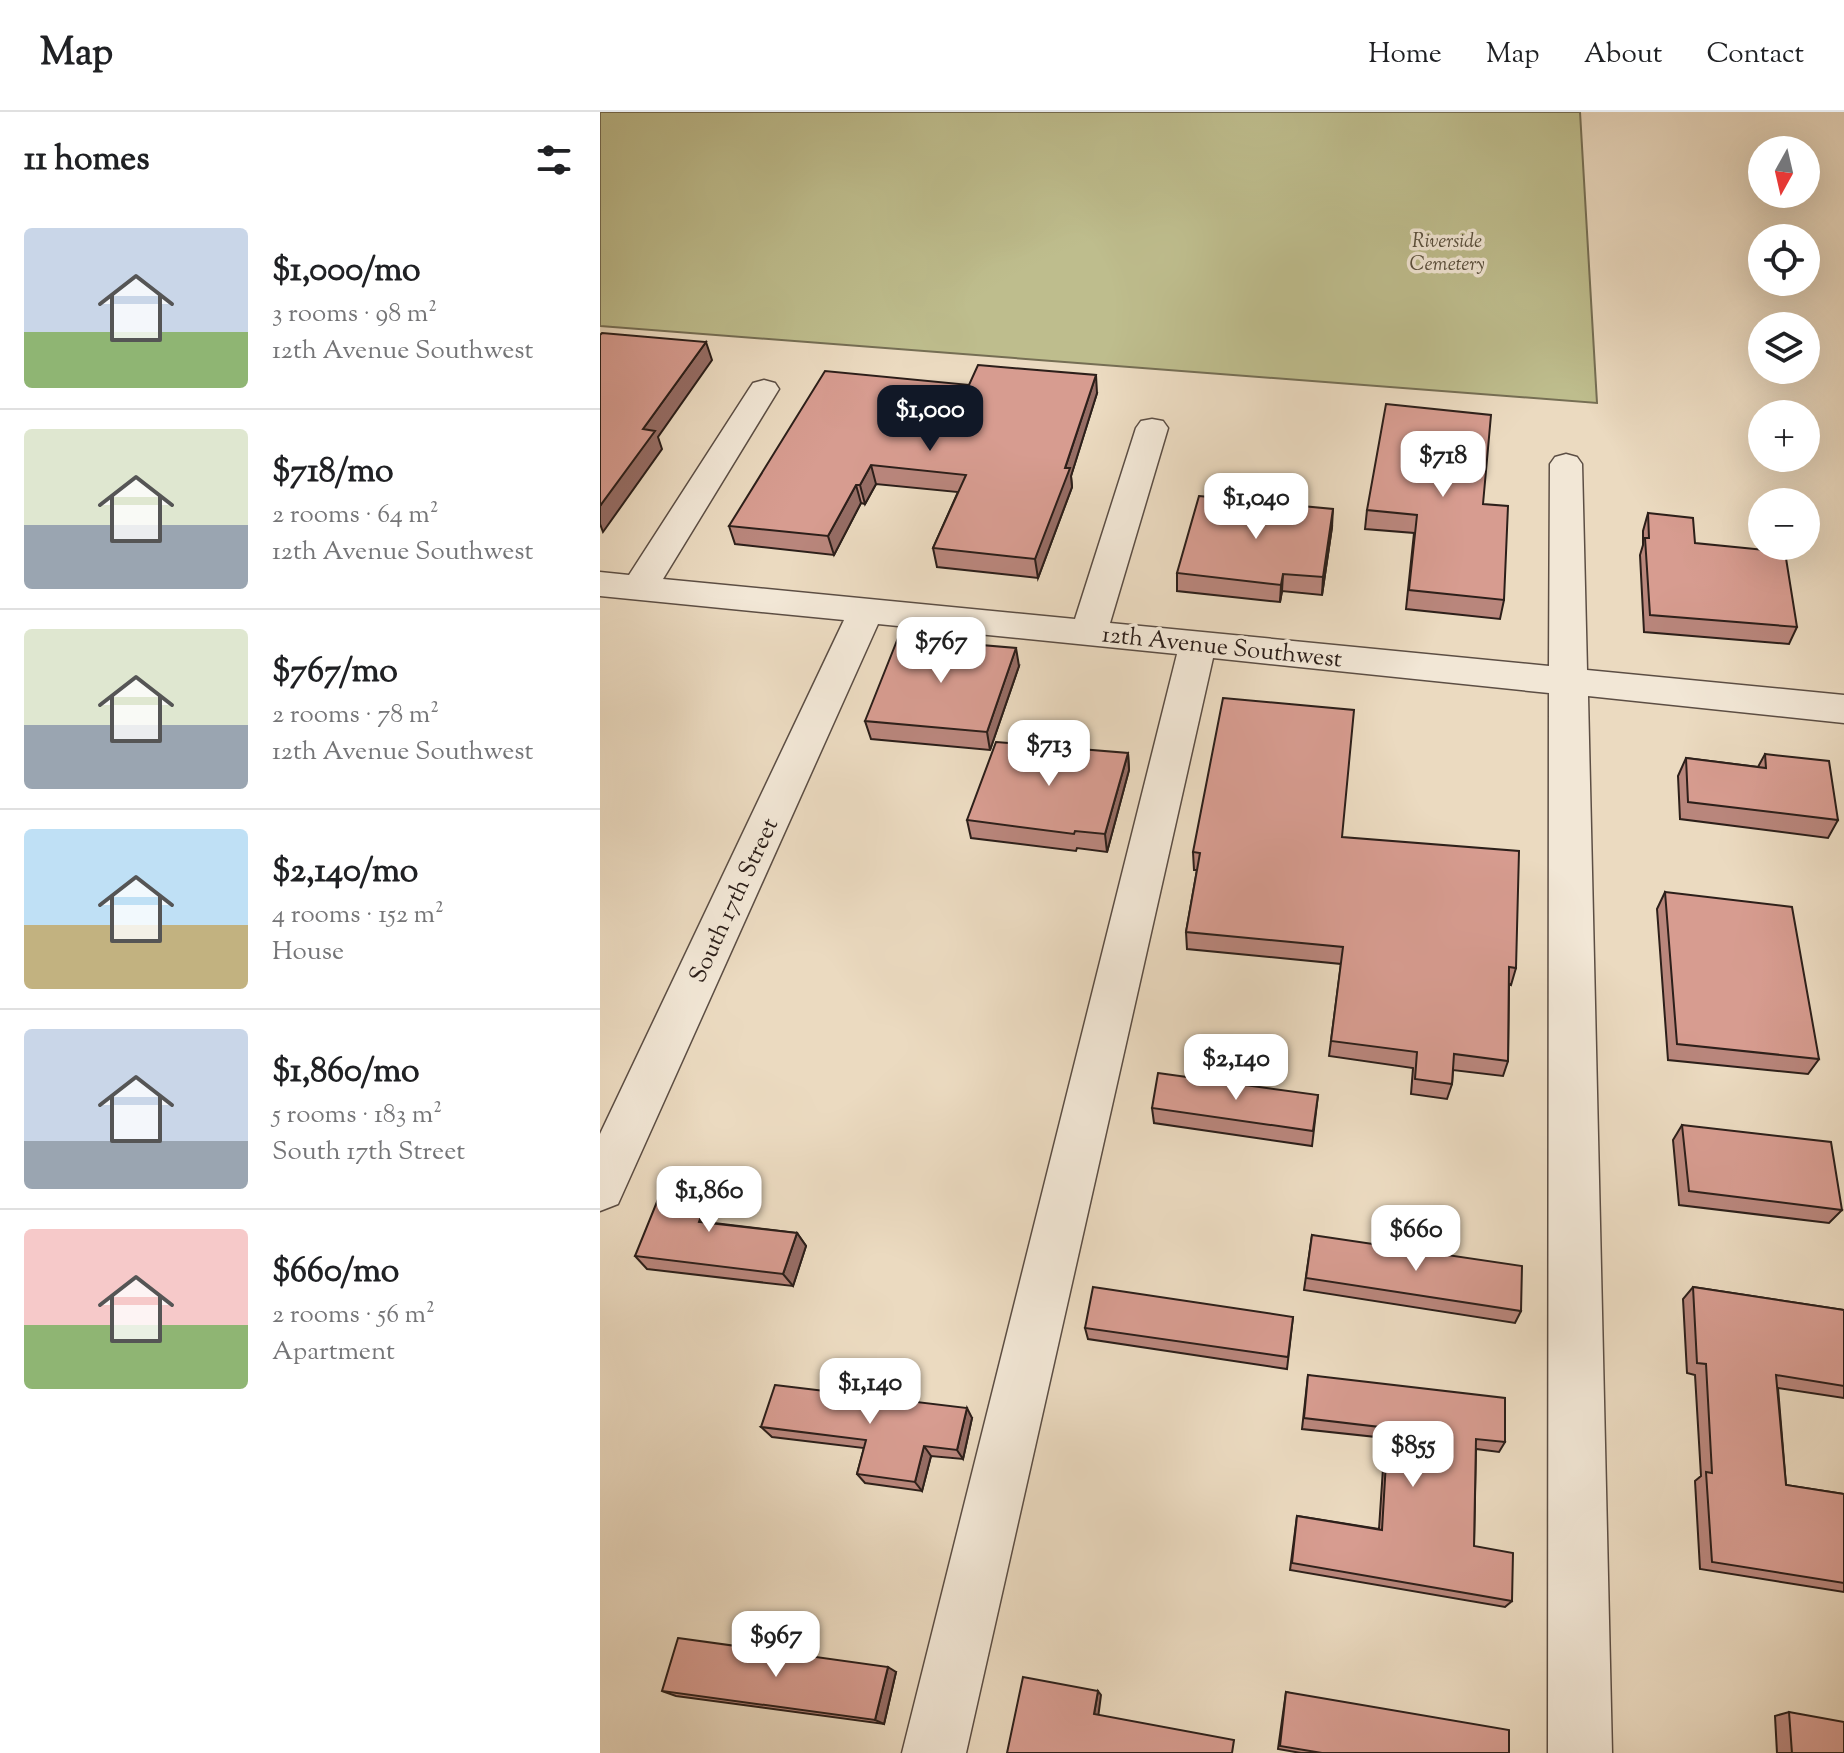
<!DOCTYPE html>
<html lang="en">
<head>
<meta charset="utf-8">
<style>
	body { margin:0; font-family:"Sorts Mill Goudy",serif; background:#f2f2f2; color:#202124; height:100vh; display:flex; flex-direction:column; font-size:30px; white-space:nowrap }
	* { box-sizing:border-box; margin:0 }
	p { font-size:26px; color:#757577 }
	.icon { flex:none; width:44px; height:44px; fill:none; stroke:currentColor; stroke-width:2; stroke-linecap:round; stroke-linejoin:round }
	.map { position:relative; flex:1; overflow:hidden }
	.side { display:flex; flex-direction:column; background:#fff; width:600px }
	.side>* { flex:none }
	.needle { width:52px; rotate:188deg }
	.controls { position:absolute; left:1148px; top:24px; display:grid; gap:16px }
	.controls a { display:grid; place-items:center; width:72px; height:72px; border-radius:50%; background:#fff; box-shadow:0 8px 32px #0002; font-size:40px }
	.price { position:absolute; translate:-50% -68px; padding:0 18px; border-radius:16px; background:#fff; color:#222; font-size:26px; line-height:52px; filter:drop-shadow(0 2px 4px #0008) }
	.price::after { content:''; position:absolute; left:50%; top:48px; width:24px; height:18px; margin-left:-12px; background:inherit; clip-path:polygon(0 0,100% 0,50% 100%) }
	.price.selected { background:#111827; color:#fff }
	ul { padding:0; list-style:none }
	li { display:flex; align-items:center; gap:24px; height:200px; padding:0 24px }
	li+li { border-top:2px solid #e0e0e0 }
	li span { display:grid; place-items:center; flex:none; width:224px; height:160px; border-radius:8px; color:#555 }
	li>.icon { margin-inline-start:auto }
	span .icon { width:96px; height:96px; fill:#fffc; stroke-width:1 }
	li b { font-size:34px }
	h2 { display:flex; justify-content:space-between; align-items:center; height:96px; padding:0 24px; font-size:34px }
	header { display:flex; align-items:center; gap:48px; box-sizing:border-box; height:112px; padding:0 40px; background:#fff; border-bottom:2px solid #e0e0e0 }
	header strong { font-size:38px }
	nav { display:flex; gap:44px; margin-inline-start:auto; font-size:28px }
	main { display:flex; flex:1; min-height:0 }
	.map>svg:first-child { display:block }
	.green { fill:#bebd8d; stroke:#756e54; stroke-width:2 }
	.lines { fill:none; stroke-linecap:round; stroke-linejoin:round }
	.minor-casing { stroke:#5c4e44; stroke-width:3 }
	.minor { fill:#f2e7d6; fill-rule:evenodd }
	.wall { fill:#b9867c; stroke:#2c1f1a; stroke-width:2 }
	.shaded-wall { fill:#966d65; stroke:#2c1f1a; stroke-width:2 }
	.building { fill:#d79c90; stroke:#2c1f1a; stroke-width:2 }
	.labels { text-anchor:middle; stroke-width:7; stroke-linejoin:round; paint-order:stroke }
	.far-park-label { font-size:20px; font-style:italic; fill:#584e3c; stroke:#f2e7d6 }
	.street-label { font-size:24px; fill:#2c1f1a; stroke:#f2e7d6 }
</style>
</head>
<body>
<header>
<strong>Map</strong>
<nav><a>Home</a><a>Map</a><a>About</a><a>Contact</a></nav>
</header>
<main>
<section class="side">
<h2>11 homes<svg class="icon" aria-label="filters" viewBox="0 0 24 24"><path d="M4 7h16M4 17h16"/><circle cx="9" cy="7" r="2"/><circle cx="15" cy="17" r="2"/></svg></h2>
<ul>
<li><span style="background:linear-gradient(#c9d6e8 65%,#8fb573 0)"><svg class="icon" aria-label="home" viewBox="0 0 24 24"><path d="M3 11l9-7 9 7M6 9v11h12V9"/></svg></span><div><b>$1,000/mo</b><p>3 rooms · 98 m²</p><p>12th Avenue Southwest</p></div></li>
<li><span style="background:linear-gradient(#dfe7d0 60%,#9aa5b1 0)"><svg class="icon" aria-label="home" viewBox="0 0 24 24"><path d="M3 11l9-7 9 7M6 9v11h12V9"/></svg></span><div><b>$718/mo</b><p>2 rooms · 64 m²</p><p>12th Avenue Southwest</p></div></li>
<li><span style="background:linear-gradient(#dfe7d0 60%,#9aa5b1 0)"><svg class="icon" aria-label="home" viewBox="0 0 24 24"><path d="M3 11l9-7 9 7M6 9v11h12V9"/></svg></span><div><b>$767/mo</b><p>2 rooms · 78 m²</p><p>12th Avenue Southwest</p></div></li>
<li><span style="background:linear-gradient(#bfe0f5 60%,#c2b280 0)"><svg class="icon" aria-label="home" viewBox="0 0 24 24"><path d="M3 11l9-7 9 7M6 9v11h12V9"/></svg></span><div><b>$2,140/mo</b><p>4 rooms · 152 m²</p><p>House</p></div></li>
<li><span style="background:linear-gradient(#c9d6e8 70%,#9aa5b1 0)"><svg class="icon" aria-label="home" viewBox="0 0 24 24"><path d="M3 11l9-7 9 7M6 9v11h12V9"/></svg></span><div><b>$1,860/mo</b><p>5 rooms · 183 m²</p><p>South 17th Street</p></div></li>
<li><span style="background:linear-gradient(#f6c9c9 60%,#8fb573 0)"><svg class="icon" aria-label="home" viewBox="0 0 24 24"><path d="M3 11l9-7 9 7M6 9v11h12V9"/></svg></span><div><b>$660/mo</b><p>2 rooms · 56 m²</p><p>Apartment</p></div></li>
</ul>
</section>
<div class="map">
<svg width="1244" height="1641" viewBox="0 0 1244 1641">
	<rect width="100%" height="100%" fill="#ebdac0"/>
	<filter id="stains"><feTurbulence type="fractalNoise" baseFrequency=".0025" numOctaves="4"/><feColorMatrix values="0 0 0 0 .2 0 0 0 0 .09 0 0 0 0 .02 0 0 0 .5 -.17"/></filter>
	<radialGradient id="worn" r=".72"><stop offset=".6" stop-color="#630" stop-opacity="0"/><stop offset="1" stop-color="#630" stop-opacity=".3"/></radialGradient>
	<path class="green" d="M 0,0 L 980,0 L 997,291 L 0,214 Z"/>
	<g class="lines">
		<defs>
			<path id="minor" d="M 164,268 L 175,271 L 179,277 L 63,467 L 475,507 L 536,316 L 541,309 L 552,307 L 563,309 L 568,316 L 510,511 L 949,554 L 950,352 L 955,345 L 966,342 L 977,345 L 982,352 L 987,558 L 1244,583 L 1244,611 L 988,584 L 1012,1641 L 948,1641 L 949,581 L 613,546 L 366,1641 L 302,1641 L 577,542 L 278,512 L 18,1092 L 0,1099 L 0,1022 L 244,508 L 0,484 L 0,460 L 29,463 L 149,277 L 153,271 Z"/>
		</defs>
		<use href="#minor" class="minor-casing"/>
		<use href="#minor" class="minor"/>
	</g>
	<path class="wall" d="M 369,273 L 497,281 L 471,364 L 472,375 L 438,466 L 337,455 L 333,436 L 358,380 L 276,372 L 265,392 L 261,391 L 234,443 L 135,432 L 129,414 Z
		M 883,392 L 904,488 L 900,507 L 806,497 L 814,421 L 765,417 L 767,398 Z
		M 1048,401 L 1095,431 L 1197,515 L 1189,532 L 1044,520 L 1040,443 L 1043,433 L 1043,419 Z
		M 732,415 L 722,483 L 682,479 L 680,490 L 577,479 L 577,461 Z
		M 419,554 L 390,638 L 271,627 L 265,609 Z
		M 528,641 L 529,658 L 507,740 L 477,736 L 476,739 L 371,726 L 367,708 Z
		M 1165,642 L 1238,708 L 1228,726 L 1080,707 L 1078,664 L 1086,646 L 1158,655 Z
		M 742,725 L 916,856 L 911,873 L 909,872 L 908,949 L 903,964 L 853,958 L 852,972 L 847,987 L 811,982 L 813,956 L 729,944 L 741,852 L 587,837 L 586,820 L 597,758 L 594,758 L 593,740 Z
		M 1065,780 L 1219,947 L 1208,962 L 1068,948 L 1057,797 Z
		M 718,983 L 712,1034 L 554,1011 L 552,996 Z
		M 1082,1013 L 1242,1098 L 1229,1111 L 1079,1093 L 1073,1028 Z
		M 114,1069 L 124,1083 L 114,1111 L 197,1121 L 206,1134 L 193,1174 L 47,1157 L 35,1144 Z
		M 712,1123 L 921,1199 L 915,1211 L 704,1178 Z
		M 1093,1175 L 1244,1198 L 1244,1286 L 1178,1276 L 1186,1373 L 1244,1382 L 1244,1480 L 1100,1457 L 1095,1369 L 1101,1364 L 1095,1263 L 1087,1261 L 1083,1187 Z
		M 693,1205 L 687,1257 L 488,1227 L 485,1216 Z
		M 708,1263 L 905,1330 L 899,1340 L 876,1337 L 874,1434 L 912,1489 L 905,1495 L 690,1458 L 697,1404 L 779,1417 L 785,1326 L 702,1317 Z
		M 372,1306 L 363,1347 L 331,1344 L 322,1379 L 265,1371 L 257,1362 L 264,1336 L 172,1325 L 161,1315 Z
		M 296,1560 L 284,1612 L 76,1584 L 62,1579 Z
		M 686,1580 L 909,1641 L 701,1641 L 678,1637 Z
		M 1189,1600 L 1244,1641 L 1177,1641 L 1175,1604 Z"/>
	<path class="shaded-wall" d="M 106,230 L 112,248 L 58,325 L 62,337 L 3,420 L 0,412 L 0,394 L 43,317 Z
		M 496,263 L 497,281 L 471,364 L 472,375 L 438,466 L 435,447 Z
		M 271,353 L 276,372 L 265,392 L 260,373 Z
		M 256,373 L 261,391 L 234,443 L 228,424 Z
		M 733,397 L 732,415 L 722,483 L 723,465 Z
		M 683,462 L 682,479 L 680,490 L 681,473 Z
		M 416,536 L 419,554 L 390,638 L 387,620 Z
		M 528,641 L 529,658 L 507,740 L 505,722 Z
		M 114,1069 L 124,1083 L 110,1123 L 99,1110 Z
		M 197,1121 L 206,1134 L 193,1174 L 183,1162 Z
		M 367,1296 L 372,1306 L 363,1347 L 357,1338 Z
		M 324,1334 L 331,1344 L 322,1379 L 315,1370 Z
		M 288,1555 L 296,1560 L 284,1612 L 275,1608 Z
		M 498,1579 L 501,1583 L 498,1606 L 494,1602 Z"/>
	<path class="building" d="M 2,221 L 106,230 L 43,317 L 55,319 L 0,394 L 0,223 Z
		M 378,253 L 496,263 L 465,356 L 470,356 L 435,447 L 333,436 L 366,363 L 271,353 L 260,373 L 256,373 L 228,424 L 129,414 L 225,259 L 369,273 Z
		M 786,292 L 891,303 L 883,392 L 908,394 L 904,488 L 809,478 L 817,403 L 767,398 Z
		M 599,384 L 733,397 L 723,465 L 683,462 L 681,473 L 577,461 Z
		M 1048,401 L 1093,406 L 1095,431 L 1185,440 L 1197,515 L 1050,503 L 1045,426 L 1049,426 Z
		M 298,526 L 416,536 L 387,620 L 265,609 Z
		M 623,586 L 754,598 L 742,725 L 919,739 L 916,856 L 909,855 L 908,949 L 854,942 L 852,972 L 815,967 L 817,940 L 731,929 L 743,835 L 586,820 L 600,741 L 593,740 Z
		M 396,630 L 528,641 L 505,722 L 475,719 L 474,722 L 367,708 Z
		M 1165,642 L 1229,649 L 1238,708 L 1088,690 L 1086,646 L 1166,656 Z
		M 1065,780 L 1192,795 L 1219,947 L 1077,932 Z
		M 558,961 L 718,983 L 713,1019 L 552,996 Z
		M 1082,1013 L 1231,1030 L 1242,1098 L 1089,1079 Z
		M 67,1065 L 114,1069 L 99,1110 L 197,1121 L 183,1162 L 35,1144 Z
		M 712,1123 L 922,1154 L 921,1199 L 706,1166 Z
		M 493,1175 L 693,1205 L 688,1245 L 485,1216 Z
		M 1093,1175 L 1244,1198 L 1244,1274 L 1176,1263 L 1186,1373 L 1244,1382 L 1244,1471 L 1112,1450 L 1106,1360 L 1112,1361 L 1106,1252 L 1097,1251 Z
		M 708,1263 L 905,1286 L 905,1330 L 876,1327 L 874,1434 L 913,1441 L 912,1489 L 692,1451 L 697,1404 L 782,1418 L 788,1316 L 704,1306 Z
		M 175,1273 L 367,1296 L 357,1338 L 324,1334 L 315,1370 L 257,1362 L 266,1328 L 161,1315 Z
		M 78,1526 L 288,1555 L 275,1608 L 62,1579 Z
		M 423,1565 L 498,1579 L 494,1602 L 634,1628 L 632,1641 L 407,1641 Z
		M 686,1580 L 909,1618 L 909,1641 L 722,1641 L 680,1634 Z
		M 1189,1600 L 1244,1610 L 1244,1641 L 1192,1641 Z"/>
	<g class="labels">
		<g class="far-park-label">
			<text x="847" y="135">Riverside<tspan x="847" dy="23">Cemetery</tspan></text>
		</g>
		<g class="street-label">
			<text transform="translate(622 534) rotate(6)" y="8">12th Avenue Southwest</text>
			<text transform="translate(133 788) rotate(-65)" y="8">South 17th Street</text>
		</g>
	</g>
	<rect width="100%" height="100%" filter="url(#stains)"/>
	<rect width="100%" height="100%" fill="url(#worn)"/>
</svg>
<div class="controls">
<a><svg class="needle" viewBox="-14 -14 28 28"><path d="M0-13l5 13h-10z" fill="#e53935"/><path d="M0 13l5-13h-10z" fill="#757577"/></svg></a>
<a><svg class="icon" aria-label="locate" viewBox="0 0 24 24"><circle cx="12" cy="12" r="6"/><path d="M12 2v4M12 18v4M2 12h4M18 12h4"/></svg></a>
<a><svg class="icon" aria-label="layers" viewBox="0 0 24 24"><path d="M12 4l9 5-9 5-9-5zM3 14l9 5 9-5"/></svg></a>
<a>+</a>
<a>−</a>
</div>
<b class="price selected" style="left:330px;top:341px">$1,000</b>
<b class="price" style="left:843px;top:387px">$718</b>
<b class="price" style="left:656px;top:429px">$1,040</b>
<b class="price" style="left:341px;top:573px">$767</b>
<b class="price" style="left:449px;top:676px">$713</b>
<b class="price" style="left:636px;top:990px">$2,140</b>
<b class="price" style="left:109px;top:1122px">$1,860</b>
<b class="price" style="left:816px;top:1161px">$660</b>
<b class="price" style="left:270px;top:1314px">$1,140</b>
<b class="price" style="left:813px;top:1377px">$855</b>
<b class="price" style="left:176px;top:1567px">$967</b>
</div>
</main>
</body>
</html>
